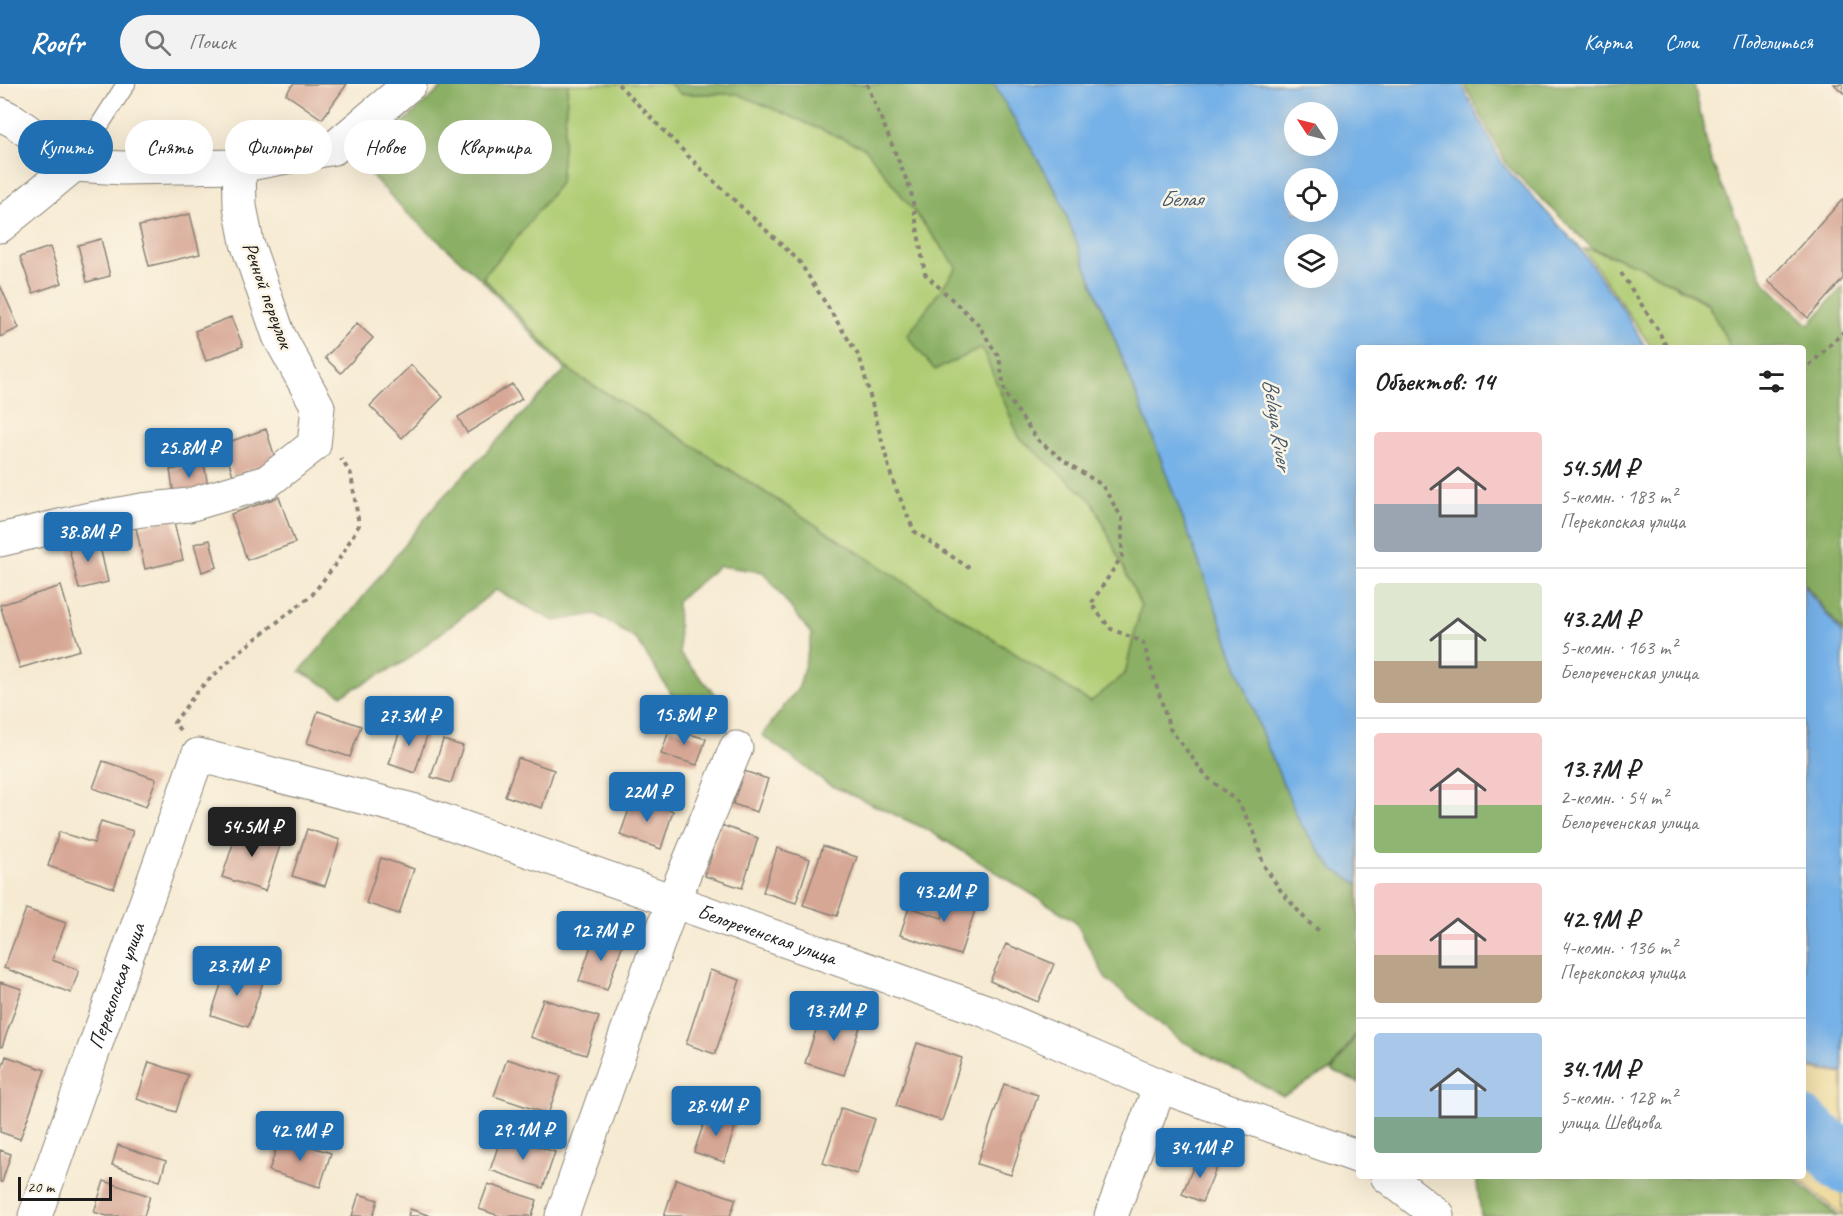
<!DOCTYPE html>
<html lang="ru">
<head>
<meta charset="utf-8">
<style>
	body { margin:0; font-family:Caveat,sans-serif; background:#f2f2f2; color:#222; height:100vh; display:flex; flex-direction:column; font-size:22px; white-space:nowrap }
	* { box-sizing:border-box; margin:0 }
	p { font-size:20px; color:#767676 }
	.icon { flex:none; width:33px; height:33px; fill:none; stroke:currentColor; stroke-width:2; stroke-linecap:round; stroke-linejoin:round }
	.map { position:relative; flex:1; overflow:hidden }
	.panel { position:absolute; left:1356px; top:261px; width:450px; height:834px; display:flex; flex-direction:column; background:#fff; border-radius:6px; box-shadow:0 6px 24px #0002 }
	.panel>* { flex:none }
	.top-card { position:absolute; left:18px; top:36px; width:570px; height:54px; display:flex; gap:12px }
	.needle { width:39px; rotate:305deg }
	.buttons { position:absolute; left:1284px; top:18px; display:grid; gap:12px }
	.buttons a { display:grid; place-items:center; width:54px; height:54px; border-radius:50%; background:#fff; box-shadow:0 6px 24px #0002; font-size:30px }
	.scale { position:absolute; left:18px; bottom:15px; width:94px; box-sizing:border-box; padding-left:6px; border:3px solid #1c1c1c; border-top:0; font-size:16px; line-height:21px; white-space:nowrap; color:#1c1c1c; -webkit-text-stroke:4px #fcf5e5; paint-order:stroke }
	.price { position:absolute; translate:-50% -51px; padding:0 14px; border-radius:6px; background:#1f6fb2; color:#fff; font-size:20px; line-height:39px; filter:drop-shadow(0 2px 3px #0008) }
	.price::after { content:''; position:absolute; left:50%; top:36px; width:18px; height:14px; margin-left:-9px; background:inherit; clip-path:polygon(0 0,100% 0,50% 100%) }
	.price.current { background:#222; color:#fff }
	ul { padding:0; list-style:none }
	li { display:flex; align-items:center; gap:18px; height:150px; padding:0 18px }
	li+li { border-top:2px solid #e0e0e0 }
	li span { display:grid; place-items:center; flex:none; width:168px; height:120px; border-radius:6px; color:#555 }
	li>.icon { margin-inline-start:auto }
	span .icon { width:72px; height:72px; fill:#fffc; stroke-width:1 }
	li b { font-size:26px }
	h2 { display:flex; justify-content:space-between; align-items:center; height:72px; padding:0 18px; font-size:26px }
	.pill { padding:0 21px; border-radius:27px; background:#fff; box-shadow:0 6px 24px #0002; font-size:21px; line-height:54px }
	.pill.current { background:#1f6fb2; color:#fff }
	header { display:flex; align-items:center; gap:36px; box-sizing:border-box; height:84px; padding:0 30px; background:#1f6fb2; color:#fff }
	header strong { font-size:28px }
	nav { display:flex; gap:33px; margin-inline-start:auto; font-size:21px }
	.search { width:420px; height:54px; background:#f2f2f2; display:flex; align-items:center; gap:15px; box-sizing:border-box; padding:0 21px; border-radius:33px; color:#767676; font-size:22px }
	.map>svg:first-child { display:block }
	.green { fill:#afcc73; stroke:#667448; stroke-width:1.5 }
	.forest { fill:#8bb065; stroke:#546640; stroke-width:1.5 }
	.sand { fill:#eeda9e; stroke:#857b5d; stroke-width:1.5 }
	.water { fill:#76b1e7; stroke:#496682; stroke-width:1.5; fill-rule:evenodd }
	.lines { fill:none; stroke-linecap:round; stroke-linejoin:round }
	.river { stroke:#76b1e7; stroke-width:57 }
	.building { fill:#d7a796 }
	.lane-casing { stroke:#898377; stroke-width:20 }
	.street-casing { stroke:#898377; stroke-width:35 }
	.path { stroke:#898377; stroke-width:4; stroke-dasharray:4.5 4.5; stroke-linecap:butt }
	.lane { stroke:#fff; stroke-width:18 }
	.street { stroke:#fff; stroke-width:33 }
	.labels { text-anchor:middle; stroke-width:5; stroke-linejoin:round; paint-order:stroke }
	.street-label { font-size:21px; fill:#1c1c1c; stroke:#fcf5e5 }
	.water-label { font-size:22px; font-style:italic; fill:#40586d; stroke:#fcf5e5 }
</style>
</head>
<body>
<header>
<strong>Roofr</strong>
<div class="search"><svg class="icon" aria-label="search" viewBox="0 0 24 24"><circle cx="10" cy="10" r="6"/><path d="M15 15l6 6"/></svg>Поиск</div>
<nav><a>Карта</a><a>Слои</a><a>Поделиться</a></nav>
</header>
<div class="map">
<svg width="1843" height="1132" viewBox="0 0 1843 1132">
	<rect width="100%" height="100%" fill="#fcf5e5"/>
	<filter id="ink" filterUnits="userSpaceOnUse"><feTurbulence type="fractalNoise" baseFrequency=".0167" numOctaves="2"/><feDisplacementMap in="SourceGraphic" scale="12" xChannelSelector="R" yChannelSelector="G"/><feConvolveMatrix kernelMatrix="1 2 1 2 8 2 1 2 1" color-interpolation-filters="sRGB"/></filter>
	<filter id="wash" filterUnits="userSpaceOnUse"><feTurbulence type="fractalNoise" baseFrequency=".008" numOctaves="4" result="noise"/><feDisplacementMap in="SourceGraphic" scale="24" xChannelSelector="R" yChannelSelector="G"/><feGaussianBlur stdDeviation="1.35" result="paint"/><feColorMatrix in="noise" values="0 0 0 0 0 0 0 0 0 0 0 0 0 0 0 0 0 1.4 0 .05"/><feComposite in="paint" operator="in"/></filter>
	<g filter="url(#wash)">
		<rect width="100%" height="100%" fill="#f6ead2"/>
		<path class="green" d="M 568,0 L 670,0 L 681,10 L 738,10 L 865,64 L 957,183 L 982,263 L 1019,353 L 1093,418 L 1141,522 L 1125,590 L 1091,619 L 678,352 L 581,294 L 567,284 L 483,193 L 512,160 L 560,99 Z
			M 1584,165 L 1593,166 L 1640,182 L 1707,220 L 1731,264 L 1652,264 Z"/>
		<path class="forest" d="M 446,0 L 568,0 L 560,99 L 512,160 L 483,193 L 567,284 L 581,294 L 678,352 L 1090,618 L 1125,590 L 1141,522 L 1093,418 L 1019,353 L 982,264 L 935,286 L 907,252 L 957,183 L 865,64 L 738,10 L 680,10 L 670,0 L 994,0 L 1058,110 L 1149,343 L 1263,652 L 1300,739 L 1333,785 L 1359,800 L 1359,945 L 1332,985 L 1283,1012 L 1180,956 L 1106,895 L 1075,837 L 928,746 L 828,700 L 762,651 L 799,603 L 812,551 L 763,488 L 719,482 L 677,517 L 680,570 L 720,616 L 722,644 L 687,635 L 637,556 L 596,530 L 554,537 L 496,506 L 404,578 L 342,611 L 300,587 L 352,527 L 438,418 L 565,286 L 481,195 L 407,129 L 359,78 Z
			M 1464,0 L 1694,0 L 1710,74 L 1764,198 L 1809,241 L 1843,202 L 1843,548 L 1803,498 L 1803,264 L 1731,264 L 1708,219 L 1640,182 L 1593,165 L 1507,81 Z
			M 1359,948 L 1359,999 L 1332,987 Z
			M 1476,1092 L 1791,1092 L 1838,1132 L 1481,1132 Z"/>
		<path class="sand" d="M 1803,984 L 1843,990 L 1843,1132 L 1795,1092 L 1803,1092 Z"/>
		<path class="water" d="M 994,0 L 1461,0 L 1504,82 L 1579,163 L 1624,227 L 1646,264 L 1359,264 L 1359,800 L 1333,785 L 1300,739 L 1263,652 L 1149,343 L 1058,110 ZM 1294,28 L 1328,28 L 1328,62 L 1294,62 ZM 1294,94 L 1328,94 L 1328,128 L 1294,128 ZM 1294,160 L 1328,160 L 1328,194 L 1294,194 Z
			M 1803,501 L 1843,551 L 1843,988 L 1803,982 Z"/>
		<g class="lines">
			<path class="river" d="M 1803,1042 L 1836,1070 L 1843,1081"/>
		</g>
		<g id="blocks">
			<path class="building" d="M 293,0 L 347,0 L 322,35 L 286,10 Z
				M 1834,0 L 1843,0 L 1843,9 Z
				M 1843,115 L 1843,195 L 1808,234 L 1768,197 Z
				M 190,130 L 200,170 L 149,182 L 139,142 Z
				M 101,155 L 110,192 L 87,198 L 78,161 Z
				M 50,163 L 62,199 L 33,209 L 20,173 Z
				M 0,201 L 19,244 L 0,253 Z
				M 231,233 L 243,262 L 206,277 L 195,247 Z
				M 357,239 L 373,254 L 341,289 L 325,274 Z
				M 411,281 L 443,313 L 402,354 L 370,322 Z
				M 512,300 L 522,315 L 467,349 L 458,333 Z
				M 266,345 L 276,377 L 233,391 L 223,360 Z
				M 204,379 L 208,403 L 174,410 L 170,386 Z
				M 279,413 L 295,459 L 247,476 L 231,430 Z
				M 173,434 L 183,476 L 145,485 L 136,444 Z
				M 98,454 L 108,498 L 79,505 L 68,461 Z
				M 210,456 L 217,483 L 202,488 L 194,460 Z
				M 61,502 L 80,566 L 20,584 L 0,521 Z
				M 318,627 L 361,642 L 350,673 L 307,659 Z
				M 403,637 L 429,645 L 415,689 L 389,680 Z
				M 670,644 L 706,655 L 697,681 L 661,670 Z
				M 443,656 L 463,662 L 451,699 L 431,693 Z
				M 518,674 L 554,686 L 542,724 L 505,712 Z
				M 103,677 L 156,695 L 146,723 L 93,704 Z
				M 744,687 L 768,695 L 757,728 L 733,720 Z
				M 633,714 L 673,727 L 661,765 L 620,751 Z
				M 101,737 L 133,747 L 114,804 L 48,782 L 59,748 L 94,759 Z
				M 721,741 L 758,754 L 742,804 L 705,792 Z
				M 239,742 L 282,756 L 265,807 L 222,793 Z
				M 307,745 L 340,756 L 325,802 L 292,792 Z
				M 823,762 L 857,773 L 837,832 L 803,821 Z
				M 777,764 L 810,775 L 796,819 L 763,808 Z
				M 381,774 L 414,785 L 399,830 L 366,819 Z
				M 953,802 L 980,811 L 960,871 L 900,851 L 909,823 L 942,834 Z
				M 26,825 L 66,839 L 52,876 L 79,886 L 71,909 L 4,884 Z
				M 595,850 L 623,859 L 607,906 L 579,897 Z
				M 1006,860 L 1054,880 L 1038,918 L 990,897 Z
				M 227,882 L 264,895 L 248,943 L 211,931 Z
				M 710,886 L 740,896 L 715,970 L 686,960 Z
				M 0,898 L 22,905 L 2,963 L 0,962 Z
				M 543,915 L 599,933 L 586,971 L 530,953 Z
				M 823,925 L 862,937 L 844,991 L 805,979 Z
				M 917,959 L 962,974 L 942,1037 L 896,1022 Z
				M 6,972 L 45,986 L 20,1055 L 0,1048 L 0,990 Z
				M 507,975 L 561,992 L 548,1030 L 494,1012 Z
				M 149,978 L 188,991 L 176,1028 L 137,1015 Z
				M 1004,1000 L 1038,1011 L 1011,1091 L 977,1080 Z
				M 841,1024 L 875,1035 L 857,1090 L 823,1079 Z
				M 708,1027 L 737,1037 L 724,1078 L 694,1068 Z
				M 502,1051 L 555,1068 L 543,1104 L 490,1086 Z
				M 280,1053 L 331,1069 L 320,1103 L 269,1087 Z
				M 118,1061 L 166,1077 L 160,1097 L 112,1081 Z
				M 0,1066 L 11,1070 L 2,1098 L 0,1098 Z
				M 1198,1072 L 1218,1080 L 1202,1118 L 1182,1110 Z
				M 676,1095 L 736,1115 L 730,1132 L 664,1132 Z
				M 104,1097 L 150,1112 L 144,1132 L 107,1132 L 94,1128 Z
				M 488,1100 L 537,1116 L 532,1132 L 500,1132 L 479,1125 Z
				M 359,1110 L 378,1116 L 373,1132 L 352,1132 Z
				M 410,1125 L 431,1132 L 408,1132 Z"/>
		</g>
	</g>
	<g filter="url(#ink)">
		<use href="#blocks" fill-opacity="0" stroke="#898377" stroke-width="1.5"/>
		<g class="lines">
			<defs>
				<path id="lane" d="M 74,81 L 126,0"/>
				<g id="street">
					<path d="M 0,30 L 14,37 L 74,81"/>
					<path d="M 0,142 L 74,81 L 122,84 L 239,82 L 334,64 L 410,0"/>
					<path d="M 0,456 L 85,436 L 142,426 L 189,421 L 267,398 L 314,361 L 318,323 L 279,252 L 247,159 L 240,122 L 239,82"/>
					<path d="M 1387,1092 L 1437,1131"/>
					<path id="s1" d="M 35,1132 L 198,671 L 416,727 L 986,927 L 1160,1002 L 1359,1073"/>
					<path d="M 562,1132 L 673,817 L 736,664"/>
					<path d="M 1111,1132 L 1160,1002"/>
				</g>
			</defs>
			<use href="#lane" class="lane-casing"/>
			<use href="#street" class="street-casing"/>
			<path class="path" d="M 618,0 L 701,85 L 799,177 L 860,274 L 892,395 L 914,447 L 969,484
				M 867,0 L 911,107 L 925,190 L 977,239 L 999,273 L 1005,310 L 1038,356 L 1067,379 L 1102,401 L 1122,434 L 1122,472 L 1091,520 L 1111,545 L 1143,558 L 1170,645 L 1207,693 L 1239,719 L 1254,748 L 1263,780 L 1281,807 L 1307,837 L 1322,849
				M 1621,189 L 1658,246 L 1667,264
				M 1803,288 L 1843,248
				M 180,646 L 174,639 L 199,605 L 240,567 L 312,511 L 338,477 L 359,441 L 351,390 L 341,375"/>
			<use href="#lane" class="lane"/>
			<use href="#street" class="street"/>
		</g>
	</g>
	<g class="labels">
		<g class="street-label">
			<text transform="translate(268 211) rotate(70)" y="7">Речной переулок</text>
			<text dy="7" stroke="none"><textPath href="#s1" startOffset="1086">Белореченская улица</textPath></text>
			<text dy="7" stroke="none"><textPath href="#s1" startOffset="244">Перекопская улица</textPath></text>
		</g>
		<g class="water-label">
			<text x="1181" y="122">Белая</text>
			<text transform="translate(1278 340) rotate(81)" y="8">Belaya River</text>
		</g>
	</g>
</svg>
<div class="buttons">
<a><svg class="needle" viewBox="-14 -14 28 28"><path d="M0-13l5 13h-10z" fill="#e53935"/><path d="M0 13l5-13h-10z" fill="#767676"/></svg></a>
<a><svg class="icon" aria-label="locate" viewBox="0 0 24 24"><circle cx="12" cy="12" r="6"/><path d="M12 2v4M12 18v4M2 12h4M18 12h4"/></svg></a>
<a><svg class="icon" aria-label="layers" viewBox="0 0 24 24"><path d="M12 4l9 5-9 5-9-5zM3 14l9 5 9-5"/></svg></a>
</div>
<div class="scale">20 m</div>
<b class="price" style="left:189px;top:395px">25.8M ₽</b>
<b class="price" style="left:88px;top:479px">38.8M ₽</b>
<b class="price" style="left:684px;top:662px">15.8M ₽</b>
<b class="price" style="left:409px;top:663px">27.3M ₽</b>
<b class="price" style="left:647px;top:739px">22M ₽</b>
<b class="price current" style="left:252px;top:774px">54.5M ₽</b>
<b class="price" style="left:944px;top:839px">43.2M ₽</b>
<b class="price" style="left:601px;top:878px">12.7M ₽</b>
<b class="price" style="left:237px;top:913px">23.7M ₽</b>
<b class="price" style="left:834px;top:958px">13.7M ₽</b>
<b class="price" style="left:716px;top:1053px">28.4M ₽</b>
<b class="price" style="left:523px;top:1077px">29.1M ₽</b>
<b class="price" style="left:300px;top:1078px">42.9M ₽</b>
<b class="price" style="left:1200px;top:1095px">34.1M ₽</b>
<div class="top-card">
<a class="pill current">Купить</a>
<a class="pill">Снять</a>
<a class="pill">Фильтры</a>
<a class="pill">Новое</a>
<a class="pill">Квартира</a>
</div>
<section class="panel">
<h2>Объектов: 14<svg class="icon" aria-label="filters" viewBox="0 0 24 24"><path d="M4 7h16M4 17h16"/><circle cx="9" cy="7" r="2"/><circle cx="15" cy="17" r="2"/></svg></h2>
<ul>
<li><span style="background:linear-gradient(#f6c9c9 60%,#9aa5b1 0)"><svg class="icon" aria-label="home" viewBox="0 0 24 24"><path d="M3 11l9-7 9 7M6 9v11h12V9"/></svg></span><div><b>54.5M ₽</b><p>5-комн. · 183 m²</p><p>Перекопская улица</p></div></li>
<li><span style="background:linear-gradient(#dfe7d0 65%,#b9a48a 0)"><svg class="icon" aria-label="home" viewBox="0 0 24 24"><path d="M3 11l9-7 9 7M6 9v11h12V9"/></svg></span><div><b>43.2M ₽</b><p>5-комн. · 163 m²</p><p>Белореченская улица</p></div></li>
<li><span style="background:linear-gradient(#f6c9c9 60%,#8fb573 0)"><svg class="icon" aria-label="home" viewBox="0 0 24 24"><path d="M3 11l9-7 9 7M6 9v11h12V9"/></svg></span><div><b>13.7M ₽</b><p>2-комн. · 54 m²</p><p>Белореченская улица</p></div></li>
<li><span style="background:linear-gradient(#f6c9c9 60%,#b9a48a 0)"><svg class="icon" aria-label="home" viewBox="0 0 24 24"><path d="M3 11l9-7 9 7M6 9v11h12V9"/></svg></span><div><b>42.9M ₽</b><p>4-комн. · 136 m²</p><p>Перекопская улица</p></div></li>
<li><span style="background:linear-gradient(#a9c7e8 70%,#7fa58c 0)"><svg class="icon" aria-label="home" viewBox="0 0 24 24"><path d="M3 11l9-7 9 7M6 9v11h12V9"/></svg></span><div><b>34.1M ₽</b><p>5-комн. · 128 m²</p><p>улица Шевцова</p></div></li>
</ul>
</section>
</div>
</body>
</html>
